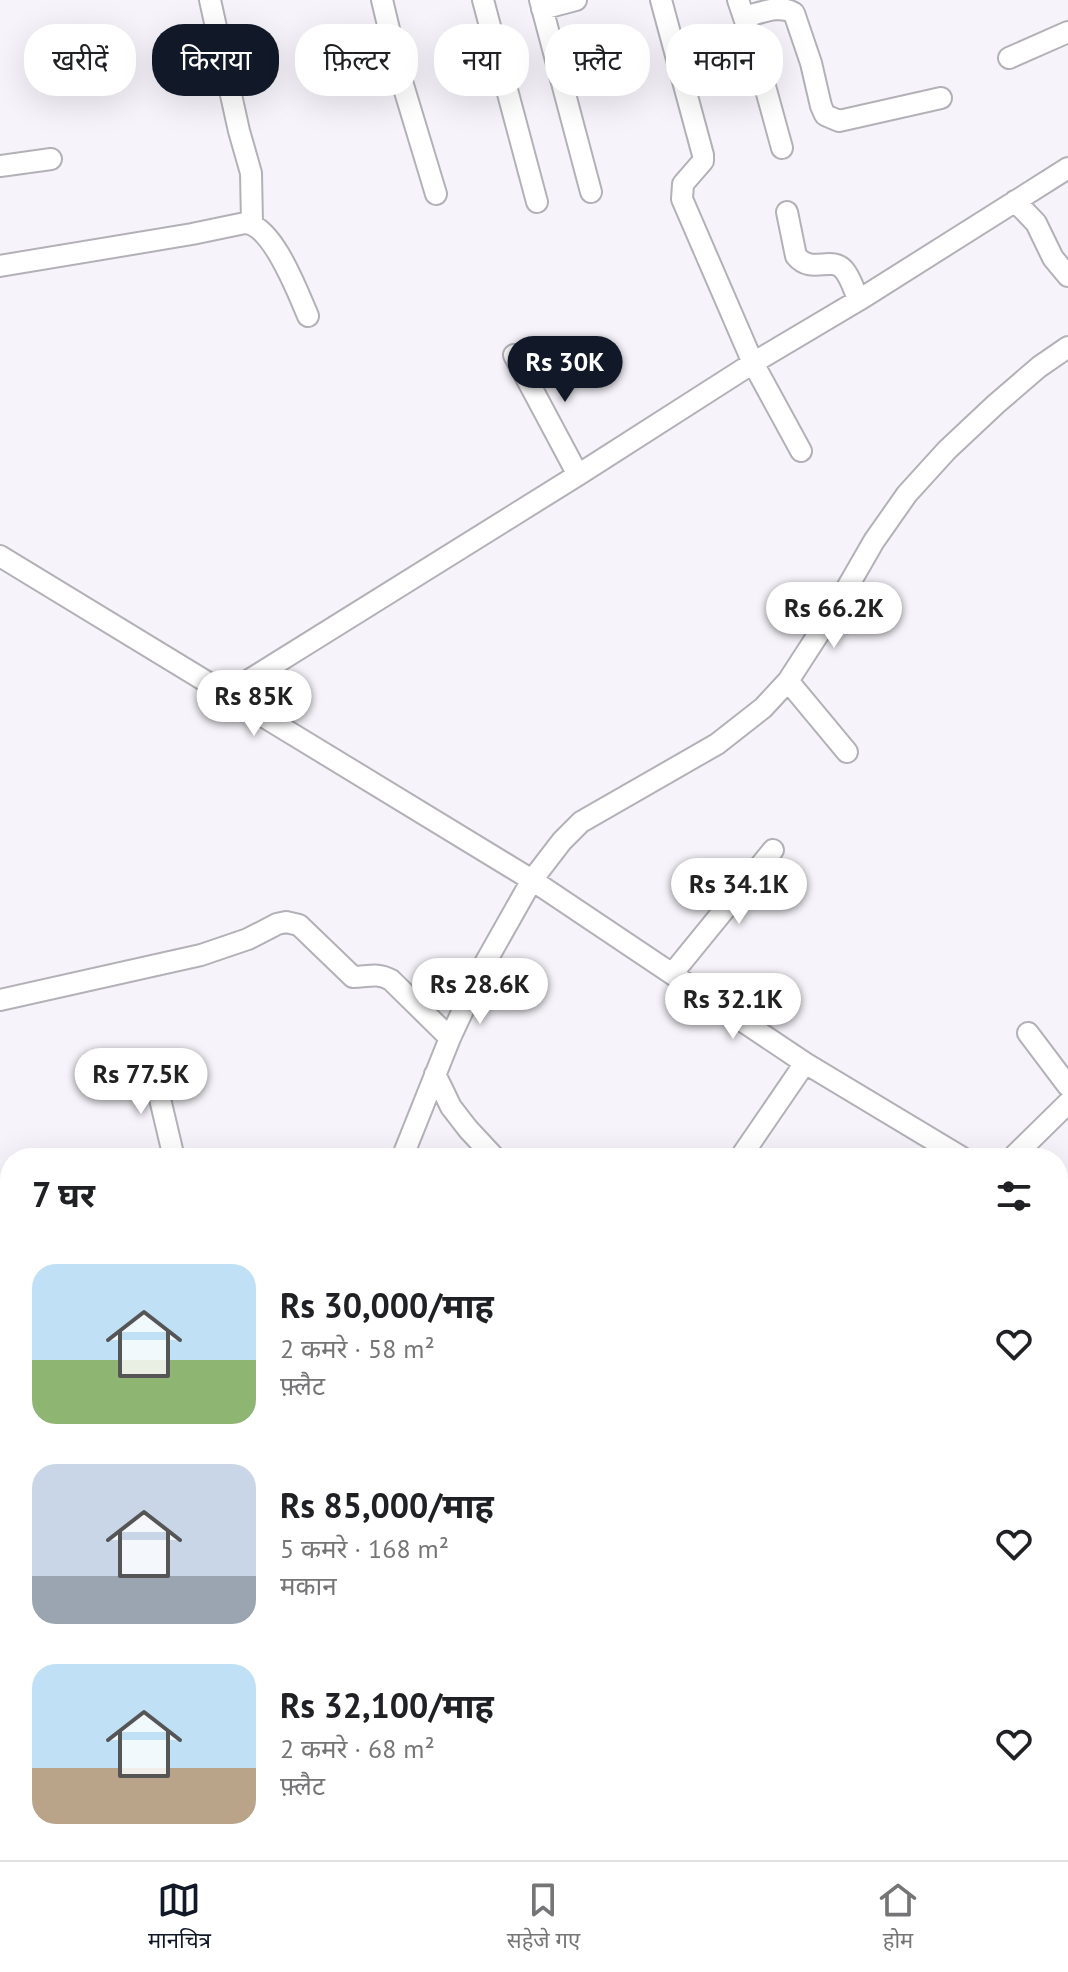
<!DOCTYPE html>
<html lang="hi">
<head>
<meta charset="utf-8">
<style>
	body { margin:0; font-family:"PT Sans","Noto Sans Devanagari",sans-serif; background:#f6f6f6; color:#202124; height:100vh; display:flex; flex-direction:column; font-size:30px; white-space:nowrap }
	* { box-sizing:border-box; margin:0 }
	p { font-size:26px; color:#757577 }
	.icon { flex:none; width:44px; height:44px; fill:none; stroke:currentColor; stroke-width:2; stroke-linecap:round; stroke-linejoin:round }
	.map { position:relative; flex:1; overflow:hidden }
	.side { position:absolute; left:0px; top:1148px; width:1068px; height:712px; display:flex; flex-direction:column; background:#fff; border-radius:32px 32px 0 0; box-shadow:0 8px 32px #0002 }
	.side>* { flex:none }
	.hud { position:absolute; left:24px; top:24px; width:1020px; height:72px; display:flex; gap:16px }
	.price { position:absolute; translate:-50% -68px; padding:0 18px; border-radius:28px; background:#fff; color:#222; font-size:26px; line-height:52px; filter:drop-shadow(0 2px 4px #0008) }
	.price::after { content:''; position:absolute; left:50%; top:48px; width:24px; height:18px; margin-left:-12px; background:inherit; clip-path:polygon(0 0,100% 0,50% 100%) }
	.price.active { background:#111827; color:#fff }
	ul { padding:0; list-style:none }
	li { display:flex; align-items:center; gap:24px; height:200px; padding:0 32px }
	li span { display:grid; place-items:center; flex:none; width:224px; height:160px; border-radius:24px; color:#555 }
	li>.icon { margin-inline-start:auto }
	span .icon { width:96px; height:96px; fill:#fffc; stroke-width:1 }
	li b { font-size:34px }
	h2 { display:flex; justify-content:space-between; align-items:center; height:96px; padding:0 32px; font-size:34px }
	.tag { padding:0 28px; border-radius:32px; background:#fff; box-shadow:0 8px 32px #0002; font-size:28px; line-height:72px }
	.tag.active { background:#111827; color:#fff }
	.dock { display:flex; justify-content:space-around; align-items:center; height:112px; border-top:2px solid #e0e0e0; background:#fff; font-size:22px; color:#757577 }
	.dock a { display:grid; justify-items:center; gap:4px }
	.dock .active { color:#111827 }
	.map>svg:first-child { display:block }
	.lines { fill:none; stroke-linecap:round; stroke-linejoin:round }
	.minor-casing { stroke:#b3b1b7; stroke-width:24 }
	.minor { stroke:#fff; stroke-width:20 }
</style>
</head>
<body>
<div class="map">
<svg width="1068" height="1860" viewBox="0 0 1068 1860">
	<rect width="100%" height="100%" fill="#f6f4fa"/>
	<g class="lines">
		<defs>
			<path id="minor" d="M 210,0 L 239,131 L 251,173 L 252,223
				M 382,0 L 400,75 L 436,194
				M 483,0 L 537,202
				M 540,0 L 591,192
				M 661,0 L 703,155 L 703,161 L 683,184 L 682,199 L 753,363 L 801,451
				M 738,0 L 755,50 L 782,148
				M 542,9 L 576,0
				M 744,17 C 761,13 779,4 794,13 L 811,63 L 821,106 L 825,115 L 839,121 L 941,98
				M 1009,58 L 1068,32
				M 0,166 L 51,159
				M 1015,201 L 1036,223 L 1053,258 L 1068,276
				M 787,212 L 796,256 C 812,275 831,255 844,270 C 851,278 854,291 859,300
				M 0,266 L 192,234 L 245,223 C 273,225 298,293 308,316
				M 514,355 L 578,475
				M 0,556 L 532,880 L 805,1063 L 963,1158
				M 788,681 L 847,752
				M 225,695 L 578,475 L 753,363 L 859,300 L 1068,168
				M 672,974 L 773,850
				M 0,1000 L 201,955 L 248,939 L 277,924 L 286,922 L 299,925 L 353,977 C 368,977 377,972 391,980 L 450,1038
				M 1028,1033 L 1068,1086
				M 152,1065 L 174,1158
				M 435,1074 L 451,1107 L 468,1129 L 495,1158
				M 402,1158 L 450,1038 L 484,965 L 532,880 L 562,841 L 581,822 L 717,744 L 763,708 L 788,681 L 836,607 L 874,541 L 907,494 L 947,450 L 996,404 L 1039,367 L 1068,347
				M 740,1158 L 805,1063
				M 1012,1158 L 1068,1103
				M 1058,1236 L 1068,1227
				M 0,1539 L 10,1540
				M 1064,1546 L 1068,1544
				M 1058,1629 L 1068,1623
				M 0,1783 L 10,1781
				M 674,1858 L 700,1850"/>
		</defs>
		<use href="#minor" class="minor-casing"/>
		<use href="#minor" class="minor"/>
	</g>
</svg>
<b class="price active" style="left:565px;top:404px">Rs 30K</b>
<b class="price" style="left:834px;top:650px">Rs 66.2K</b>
<b class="price" style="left:254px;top:738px">Rs 85K</b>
<b class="price" style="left:739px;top:926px">Rs 34.1K</b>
<b class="price" style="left:480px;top:1026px">Rs 28.6K</b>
<b class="price" style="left:733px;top:1041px">Rs 32.1K</b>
<b class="price" style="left:141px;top:1116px">Rs 77.5K</b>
<div class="hud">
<a class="tag">खरीदें</a>
<a class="tag active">किराया</a>
<a class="tag">फ़िल्टर</a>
<a class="tag">नया</a>
<a class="tag">फ़्लैट</a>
<a class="tag">मकान</a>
</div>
<section class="side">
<h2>7 घर<svg class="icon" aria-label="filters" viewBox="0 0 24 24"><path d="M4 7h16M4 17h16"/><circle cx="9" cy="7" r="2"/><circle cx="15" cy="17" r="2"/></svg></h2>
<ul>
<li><span style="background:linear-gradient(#bfe0f5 60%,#8fb573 0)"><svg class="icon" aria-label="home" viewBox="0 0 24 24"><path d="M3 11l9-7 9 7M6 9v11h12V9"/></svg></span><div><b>Rs 30,000/माह</b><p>2 कमरे · 58 m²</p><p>फ़्लैट</p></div><svg class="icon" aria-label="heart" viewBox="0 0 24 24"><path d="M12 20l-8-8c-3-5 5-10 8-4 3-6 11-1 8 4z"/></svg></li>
<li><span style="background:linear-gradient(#c9d6e8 70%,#9aa5b1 0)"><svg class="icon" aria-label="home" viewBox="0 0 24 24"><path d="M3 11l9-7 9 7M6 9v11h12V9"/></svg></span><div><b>Rs 85,000/माह</b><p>5 कमरे · 168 m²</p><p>मकान</p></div><svg class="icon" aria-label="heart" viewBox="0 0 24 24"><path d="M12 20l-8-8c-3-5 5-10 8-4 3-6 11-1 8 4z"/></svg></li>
<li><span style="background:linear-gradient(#bfe0f5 65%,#b9a48a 0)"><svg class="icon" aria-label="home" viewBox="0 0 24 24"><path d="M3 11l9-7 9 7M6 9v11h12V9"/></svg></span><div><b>Rs 32,100/माह</b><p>2 कमरे · 68 m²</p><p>फ़्लैट</p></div><svg class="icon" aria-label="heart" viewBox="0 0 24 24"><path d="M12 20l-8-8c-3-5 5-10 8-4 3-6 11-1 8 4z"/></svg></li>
</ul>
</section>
</div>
<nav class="dock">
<a class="active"><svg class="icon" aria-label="map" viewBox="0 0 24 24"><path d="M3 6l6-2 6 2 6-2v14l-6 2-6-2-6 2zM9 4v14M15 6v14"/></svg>मानचित्र</a>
<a><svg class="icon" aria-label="saved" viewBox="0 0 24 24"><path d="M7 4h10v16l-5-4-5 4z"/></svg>सहेजे गए</a>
<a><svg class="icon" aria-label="home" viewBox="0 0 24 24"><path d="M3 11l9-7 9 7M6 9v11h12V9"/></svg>होम</a>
</nav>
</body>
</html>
